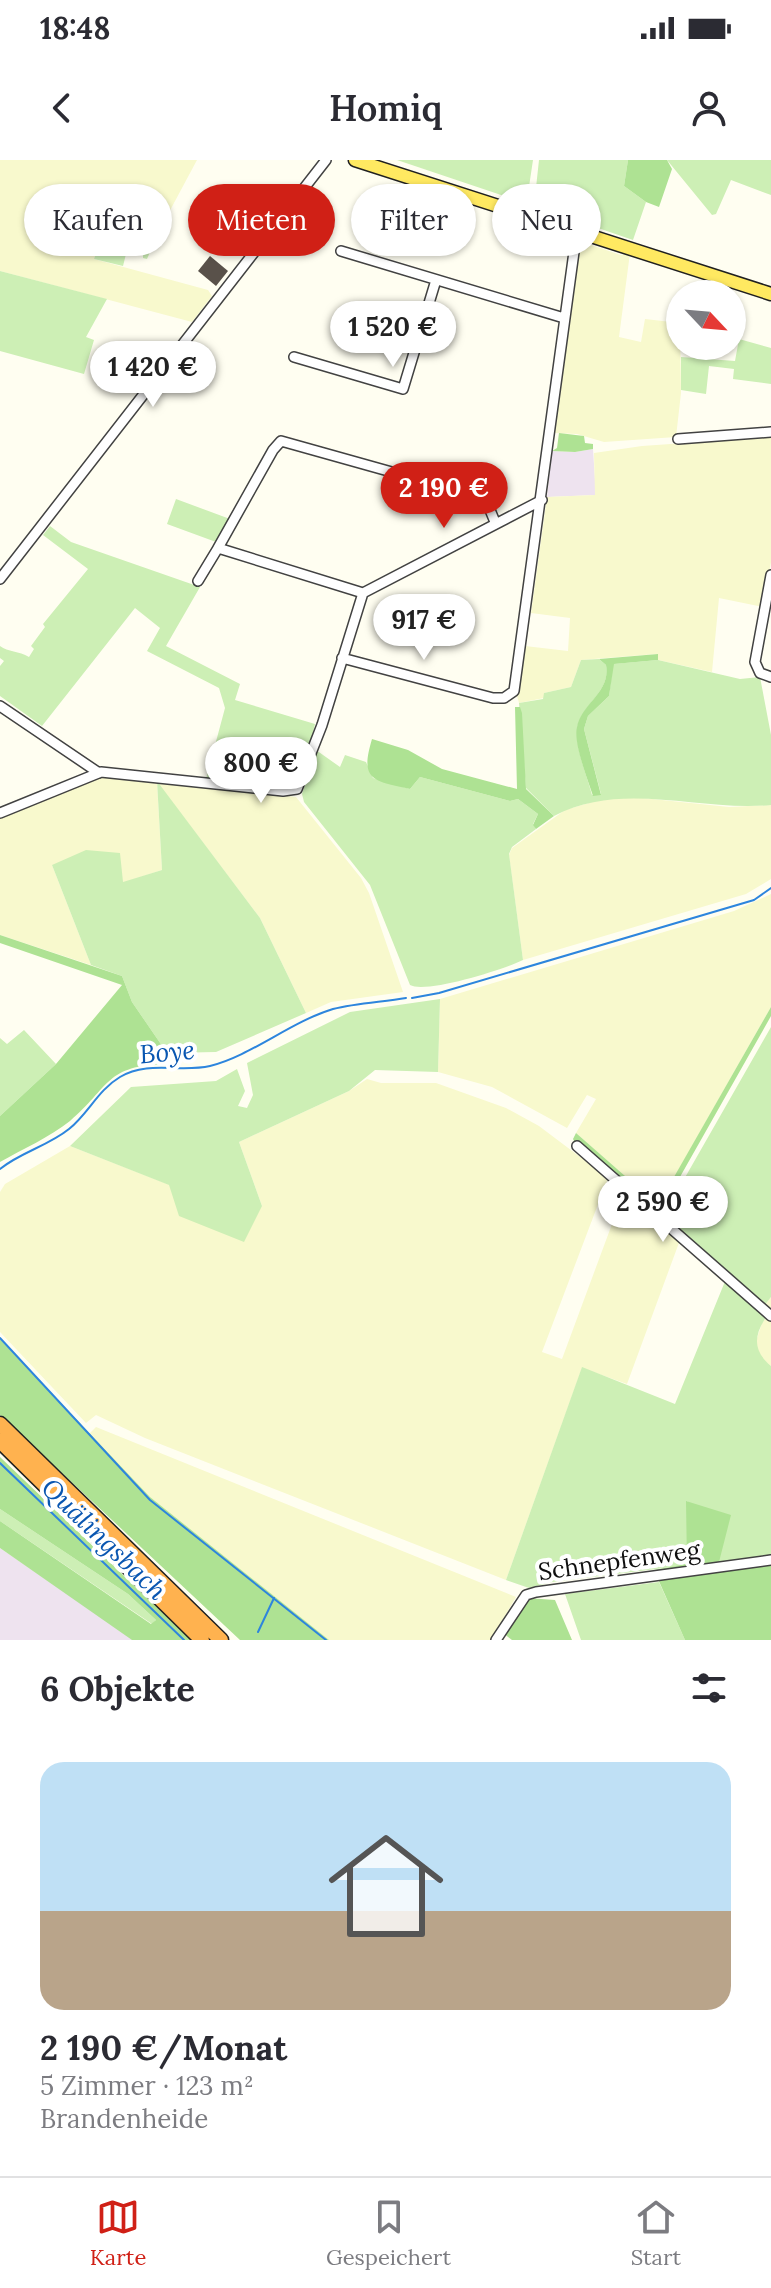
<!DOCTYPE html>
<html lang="de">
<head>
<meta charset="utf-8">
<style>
	body { margin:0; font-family:Lora,serif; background:#f2f2f3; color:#2b2b33; height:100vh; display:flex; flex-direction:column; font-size:30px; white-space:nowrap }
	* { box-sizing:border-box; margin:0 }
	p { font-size:26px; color:#7c7c81 }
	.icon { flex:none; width:44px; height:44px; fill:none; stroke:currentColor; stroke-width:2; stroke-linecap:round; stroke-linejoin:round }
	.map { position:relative; height:1480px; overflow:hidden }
	.side { display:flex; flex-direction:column; background:#fff; flex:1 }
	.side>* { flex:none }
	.guide { position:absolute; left:24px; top:24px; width:724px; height:72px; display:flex; gap:16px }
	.needle { width:52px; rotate:116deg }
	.buttons { position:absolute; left:666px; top:120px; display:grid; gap:16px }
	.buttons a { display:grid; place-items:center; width:80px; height:80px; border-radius:50%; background:#fff; box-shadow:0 2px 6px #0004; font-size:40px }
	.price { position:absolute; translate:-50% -68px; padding:0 18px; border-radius:28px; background:#fff; color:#222; font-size:26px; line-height:52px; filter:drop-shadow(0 2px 4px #0008) }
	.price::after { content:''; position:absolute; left:50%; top:48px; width:24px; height:18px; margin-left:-12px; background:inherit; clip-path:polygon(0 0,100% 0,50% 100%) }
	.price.on { background:#d02016; color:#fff }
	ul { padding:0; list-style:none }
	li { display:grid; align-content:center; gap:16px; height:424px; padding:0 40px }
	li+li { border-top:2px solid #e1e1e2 }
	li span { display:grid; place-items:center; height:248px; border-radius:24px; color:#555 }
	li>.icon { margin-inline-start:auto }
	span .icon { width:144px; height:144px; fill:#fffc; stroke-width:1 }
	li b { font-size:34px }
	h2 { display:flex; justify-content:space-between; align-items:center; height:96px; padding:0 40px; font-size:34px }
	.tag { padding:0 28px; border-radius:36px; background:#fff; box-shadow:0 2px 6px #0004; font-size:28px; line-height:72px }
	.tag.on { background:#d02016; color:#fff }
	.status { display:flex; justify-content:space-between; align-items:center; height:56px; padding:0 40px; background:#fff; direction:ltr }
	.status svg { height:22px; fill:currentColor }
	header { display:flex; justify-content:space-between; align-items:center; height:104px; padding:0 40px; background:#fff; font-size:36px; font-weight:600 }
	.menu { display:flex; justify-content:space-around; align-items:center; height:112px; border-top:2px solid #e1e1e2; background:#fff; font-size:22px; color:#7c7c81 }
	.menu a { display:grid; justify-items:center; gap:4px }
	.menu .on { color:#d02016 }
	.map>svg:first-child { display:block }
	.industrial { fill:#eee3ef }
	.farmland { fill:#f8f9cd }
	.green { fill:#cdefb5 }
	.forest { fill:#aee293 }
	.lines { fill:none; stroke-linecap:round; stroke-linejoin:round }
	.stream { stroke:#2d85dd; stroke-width:2 }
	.building { fill:#59514a }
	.minor-casing { stroke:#424242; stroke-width:12 }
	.major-casing { stroke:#202020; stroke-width:15 }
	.highway-casing { stroke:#202020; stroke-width:17 }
	.minor { stroke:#fff; stroke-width:9 }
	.major { stroke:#ffe961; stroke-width:12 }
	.highway { stroke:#ffb24f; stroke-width:14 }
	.labels { text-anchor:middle; stroke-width:8; stroke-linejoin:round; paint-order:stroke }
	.street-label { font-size:24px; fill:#0f0f0f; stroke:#fff }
	.water-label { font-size:26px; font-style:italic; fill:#0956b1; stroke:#fff }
</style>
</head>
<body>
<div class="status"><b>18:48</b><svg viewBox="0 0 49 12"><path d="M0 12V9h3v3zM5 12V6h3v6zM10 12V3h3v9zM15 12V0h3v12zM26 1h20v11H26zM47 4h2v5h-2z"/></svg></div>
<header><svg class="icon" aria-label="back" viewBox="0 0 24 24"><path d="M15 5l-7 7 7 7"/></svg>Homiq<svg class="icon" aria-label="person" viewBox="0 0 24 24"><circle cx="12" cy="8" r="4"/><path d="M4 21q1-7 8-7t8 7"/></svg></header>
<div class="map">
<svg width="771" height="1480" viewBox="0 0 771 1480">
	<rect width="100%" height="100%" fill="#fffef1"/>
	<path class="industrial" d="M 593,289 L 596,335 L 547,337 L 552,291 L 575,292 Z
		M 0,1388 L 130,1477 L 132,1480 L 0,1480 Z"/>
	<path class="farmland" d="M 0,0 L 197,0 L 159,71 L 109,56 L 94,99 L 208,130 L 212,136 L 192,162 L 0,111 Z
		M 582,82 L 621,95 L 630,93 L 619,177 L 641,182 L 645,159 L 680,163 L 681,233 L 676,277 L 604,282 L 577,274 L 555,273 L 578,86 Z
		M 771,277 L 771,402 L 763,447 L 719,438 L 712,512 L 658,500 L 657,494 L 581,500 L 571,527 L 544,533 L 544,538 L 519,543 L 516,532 L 525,486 L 568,491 L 570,458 L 531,453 L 547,337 L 595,335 L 594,293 L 642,286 Z
		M 99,615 L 296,637 L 361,718 L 369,733 L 403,832 L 331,842 L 306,853 L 260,758 L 157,622 L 162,710 L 122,723 L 52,705 L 91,805 L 0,775 L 0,656 Z
		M 633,637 L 729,647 L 771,645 L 771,719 L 746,734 L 523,800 L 509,695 L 512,688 L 565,650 L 602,639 Z
		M 771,734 L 771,847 L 658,1046 L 576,973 L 596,939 L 587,935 L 567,968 L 492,927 L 438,912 L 440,839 L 734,751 Z
		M 367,919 L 381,923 L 436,923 L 506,948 L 539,966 L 608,1018 L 542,1192 L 562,1199 L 615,1056 L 633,1038 L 680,1080 L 627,1224 L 582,1208 L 506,1420 L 145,1278 L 96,1255 L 86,1263 L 0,1172 L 0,1032 L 5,1024 L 70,986 L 170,1025 L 262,1046 L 239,982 L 349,931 Z
		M 771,1137 L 771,1206 L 758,1196 L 755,1184 L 762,1163 L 771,1152 L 764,1146 Z
		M 96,1267 L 516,1437 L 491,1480 L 329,1480 L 150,1337 L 89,1274 Z"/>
	<path class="green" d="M 397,0 L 533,0 L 527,40 L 525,43 Z
		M 539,0 L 628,0 L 624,26 L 646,42 L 633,80 L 534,46 Z
		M 667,0 L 771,0 L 771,35 L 731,20 L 716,54 L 712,55 Z
		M 109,56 L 159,71 L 147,99 L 143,98 L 143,94 L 127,90 L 123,106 L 94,99 Z
		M 0,111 L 107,139 L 86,177 L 94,180 L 84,214 L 0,191 Z
		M 739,179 L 771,188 L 771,224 L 733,219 L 734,209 L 709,206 L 706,234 L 681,230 L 681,197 L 735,201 Z
		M 176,339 L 230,359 L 216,382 L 167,364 Z
		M 50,366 L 71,382 L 200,427 L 166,486 L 240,524 L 235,540 L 315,564 L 305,605 L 227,582 L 215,620 L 206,619 L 225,548 L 219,528 L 147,491 L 160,468 L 135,448 L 42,566 L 0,536 L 0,506 L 4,501 L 0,498 L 0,486 C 8,492 19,491 29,497 L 34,489 L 31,486 L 45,467 L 43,464 L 88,409 L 43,375 Z
		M 599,499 L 606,505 C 612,533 576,547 577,573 C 577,593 587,616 592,635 L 601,634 L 584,569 L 588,556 L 609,536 L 613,504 L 658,500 L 740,519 L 760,517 L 771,575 L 771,645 C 698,652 623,620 554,656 L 526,628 L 519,543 L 543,539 L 544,533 L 571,527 L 581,500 Z
		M 316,590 L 340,607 L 345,595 L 366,602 L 373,618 L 410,629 L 420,617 L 510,641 L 518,639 L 538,654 L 533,664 L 536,669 L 512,687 L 509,694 L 523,800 C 505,809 426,834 410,825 L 370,725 L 304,642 L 302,634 Z
		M 157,621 L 260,758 L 306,853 L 216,892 L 167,893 L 132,842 L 122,816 L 91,805 L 52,705 L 86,690 L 120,693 L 123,722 L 162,710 Z
		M 440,839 L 438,912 L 375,910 L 349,931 L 239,982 L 262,1046 L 244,1082 L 179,1056 L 169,1025 L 70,986 L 131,927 L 216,921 L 237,909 L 245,931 L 238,946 L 247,948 L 253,935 L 247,903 L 350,852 Z
		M 771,867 L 771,1137 L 764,1146 L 663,1056 Z
		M 24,870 L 56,904 L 0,956 L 0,878 L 7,884 Z
		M 726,1119 L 767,1156 C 753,1176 753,1191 771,1206 L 771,1395 L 719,1402 L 687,1341 L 688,1405 L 552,1422 L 529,1428 L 506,1420 L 582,1207 L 675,1244 Z
		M 0,1349 L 128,1434 L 156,1460 L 152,1464 L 0,1361 Z
		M 659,1422 L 685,1480 L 581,1480 L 565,1434 Z"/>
	<path class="forest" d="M 628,0 L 667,0 L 672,9 L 659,47 L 646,42 L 624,26 Z
		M 559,273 L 584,276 L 585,283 L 593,284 L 593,289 L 575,292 L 552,291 L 557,288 Z
		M 658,494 L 658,500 L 614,504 L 609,536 L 588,556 L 584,569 L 601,635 L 593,636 C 588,620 573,583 577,567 C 581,544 611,532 606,505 L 599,499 Z
		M 515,547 L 520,547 L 522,553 L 526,629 L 554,656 L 536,669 L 533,665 L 538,654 L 518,639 L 510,641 L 420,617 L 410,629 C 371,621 360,619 372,579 L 408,590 L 442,609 L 517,629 Z
		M 0,775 L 122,816 L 132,842 L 167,893 L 167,904 C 105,905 110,927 70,961 C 50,977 23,989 0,1002 L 0,956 L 56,904 L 122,825 L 0,783 Z
		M 771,847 L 771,856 L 659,1054 L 575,983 L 573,979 L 576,973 L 658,1045 Z
		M 0,1179 L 150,1337 L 329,1480 L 240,1480 L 0,1255 Z
		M 0,1297 L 191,1480 L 132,1480 L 0,1388 L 0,1361 L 151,1464 L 156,1460 L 128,1434 L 0,1349 Z
		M 686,1341 L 731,1355 L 719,1402 L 771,1395 L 771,1480 L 685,1480 L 654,1410 L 687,1404 Z
		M 527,1438 L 555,1440 L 572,1480 L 512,1480 L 503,1473 Z"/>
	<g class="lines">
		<path class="stream" d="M 412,838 L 439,833 L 754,740 L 771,728
			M 0,1009 C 21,992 48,986 69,969 C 88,954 98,930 120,917 C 148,900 180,913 210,906 C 251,896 290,862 333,849 C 356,843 382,842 406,838
			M 0,1178 L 150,1340 L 326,1480
			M 0,1303 L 184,1480
			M 258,1472 L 274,1438"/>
	</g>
	<path class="building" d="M 210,96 L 228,111 L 216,126 L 198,111 Z"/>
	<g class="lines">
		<defs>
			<path id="minor" d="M 341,91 L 564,158
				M 294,197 L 403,229 L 436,120
				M 678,279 L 771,272
				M 771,415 L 755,502 L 760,513 L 771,517
				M 0,419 L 326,0
				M 198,421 L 218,388
				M 363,433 L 218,388 L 273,290 L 281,281 L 481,337 L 488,345 L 495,362
				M 342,498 L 493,538 L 504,538 L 514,531 L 577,70
				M 0,546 L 99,613
				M 0,653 L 101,612 L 283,631 L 297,629 L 322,565 L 363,433 L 542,340
				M 577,986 L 771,1156
				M 496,1480 L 526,1435 L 536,1432 L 771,1400"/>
			<path id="major" d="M 355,0 L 771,134"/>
			<path id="highway" d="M 0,1264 L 221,1480
				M 0,1281 L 202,1480"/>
		</defs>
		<use href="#minor" class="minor-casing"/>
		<use href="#major" class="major-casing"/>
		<use href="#highway" class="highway-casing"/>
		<use href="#minor" class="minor"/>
		<use href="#major" class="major"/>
		<use href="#highway" class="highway"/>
	</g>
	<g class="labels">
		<g class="street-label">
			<text transform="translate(619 1401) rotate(-8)" y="8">Schnepfenweg</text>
		</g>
		<g class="water-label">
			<text transform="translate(167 892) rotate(-5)" y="9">Boye</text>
			<text transform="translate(104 1379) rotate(44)" y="9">Quälingsbach</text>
		</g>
	</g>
</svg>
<div class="buttons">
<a><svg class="needle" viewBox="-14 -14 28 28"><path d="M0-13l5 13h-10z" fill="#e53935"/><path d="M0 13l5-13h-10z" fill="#7c7c81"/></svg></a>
</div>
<b class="price" style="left:393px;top:209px">1 520 €</b>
<b class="price" style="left:153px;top:249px">1 420 €</b>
<b class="price on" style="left:444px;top:370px">2 190 €</b>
<b class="price" style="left:424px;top:502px">917 €</b>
<b class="price" style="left:261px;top:645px">800 €</b>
<b class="price" style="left:663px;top:1084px">2 590 €</b>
<div class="guide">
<a class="tag">Kaufen</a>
<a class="tag on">Mieten</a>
<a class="tag">Filter</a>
<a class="tag">Neu</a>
</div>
</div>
<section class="side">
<h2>6 Objekte<svg class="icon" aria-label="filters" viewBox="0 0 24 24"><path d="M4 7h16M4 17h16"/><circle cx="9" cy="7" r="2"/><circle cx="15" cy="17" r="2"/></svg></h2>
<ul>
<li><span style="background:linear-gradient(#bfe0f5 60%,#b9a48a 0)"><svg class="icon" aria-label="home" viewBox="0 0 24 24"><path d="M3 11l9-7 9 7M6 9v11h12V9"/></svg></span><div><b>2 190 €/Monat</b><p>5 Zimmer · 123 m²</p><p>Brandenheide</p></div></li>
</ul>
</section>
<nav class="menu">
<a class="on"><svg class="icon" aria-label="map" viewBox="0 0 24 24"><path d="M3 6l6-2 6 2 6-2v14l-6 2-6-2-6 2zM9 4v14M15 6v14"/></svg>Karte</a>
<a><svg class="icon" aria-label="saved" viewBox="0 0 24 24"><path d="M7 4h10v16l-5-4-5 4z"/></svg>Gespeichert</a>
<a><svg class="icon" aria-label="home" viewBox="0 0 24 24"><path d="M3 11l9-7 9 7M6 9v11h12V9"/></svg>Start</a>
</nav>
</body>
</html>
